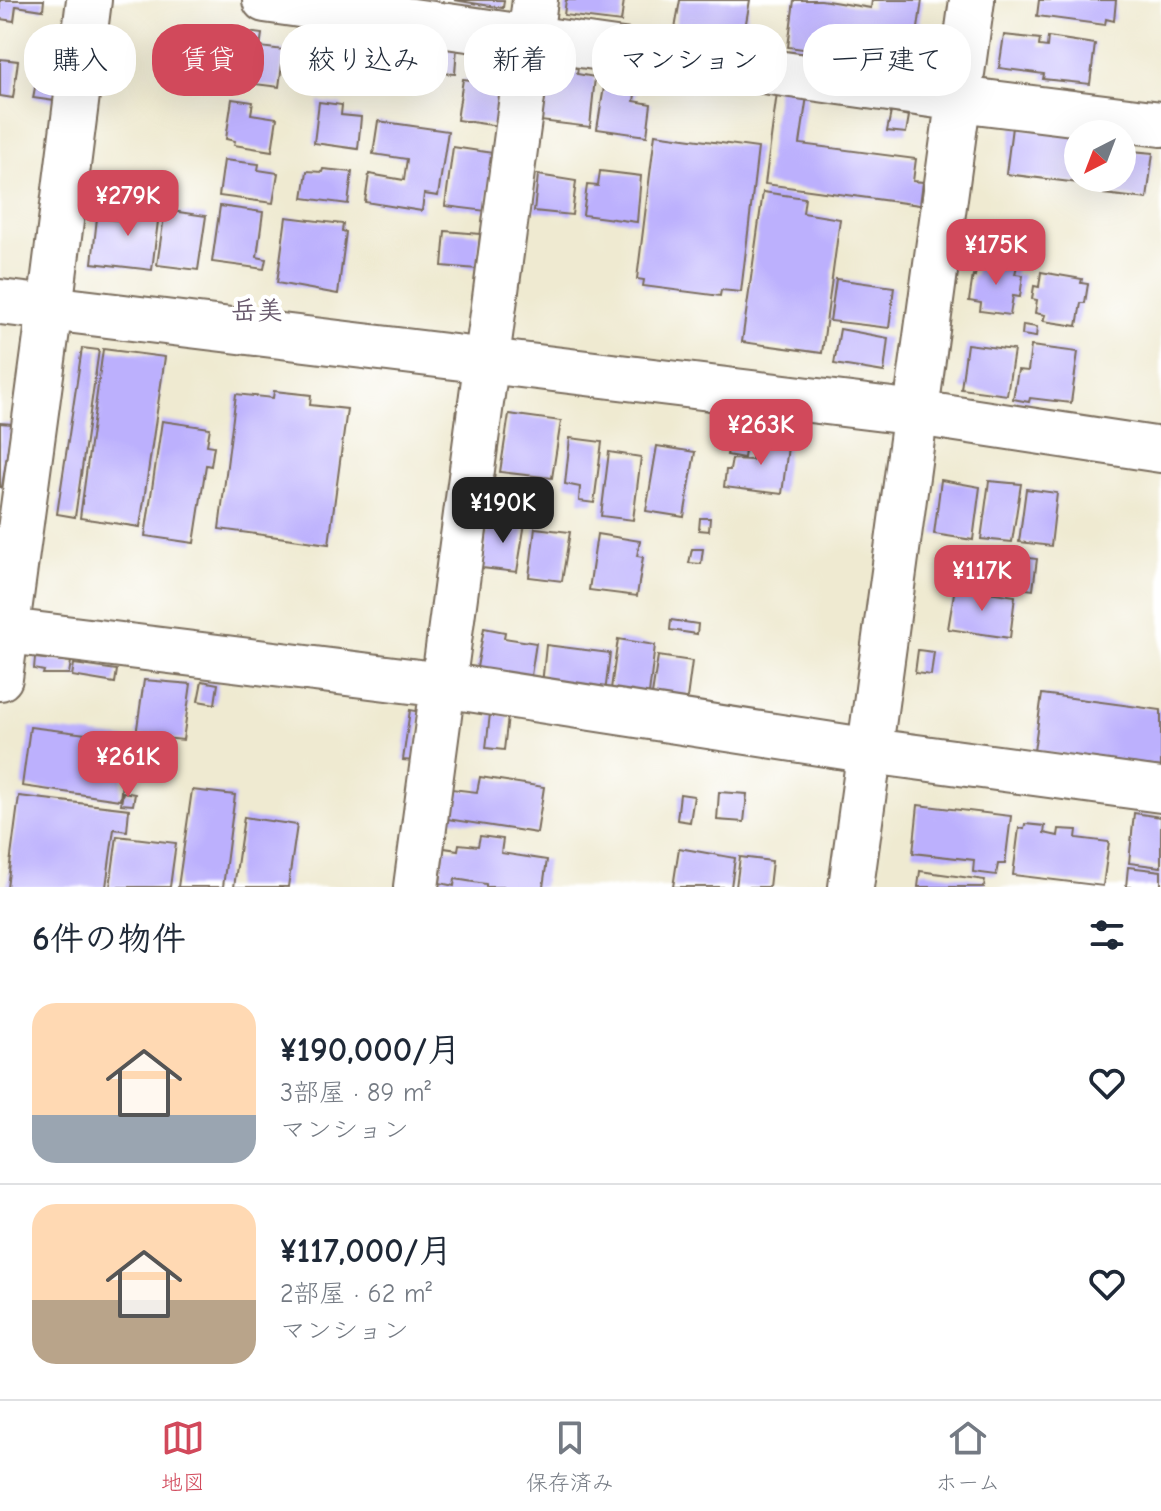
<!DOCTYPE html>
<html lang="ja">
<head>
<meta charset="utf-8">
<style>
	body { margin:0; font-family:"Comic Neue","Klee One",sans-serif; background:#f2f2f3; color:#1f2937; height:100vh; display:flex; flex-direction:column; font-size:30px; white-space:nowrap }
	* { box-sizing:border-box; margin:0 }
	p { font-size:26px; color:#747a83 }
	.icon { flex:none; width:44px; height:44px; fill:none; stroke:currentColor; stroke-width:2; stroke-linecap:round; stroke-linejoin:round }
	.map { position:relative; height:887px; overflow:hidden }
	.sheet { display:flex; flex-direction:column; background:#fff; flex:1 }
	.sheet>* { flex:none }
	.top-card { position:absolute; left:24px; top:24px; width:1114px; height:72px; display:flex; gap:16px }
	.needle { width:52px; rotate:222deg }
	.buttons { position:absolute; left:1064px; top:120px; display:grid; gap:16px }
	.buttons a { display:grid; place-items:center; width:72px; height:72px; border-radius:50%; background:#fff; box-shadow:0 8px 32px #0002; font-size:40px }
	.price { position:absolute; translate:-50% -68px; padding:0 18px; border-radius:16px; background:#d1495b; color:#fff; font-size:26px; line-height:52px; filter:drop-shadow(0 2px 4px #0008) }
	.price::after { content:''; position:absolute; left:50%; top:48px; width:24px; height:18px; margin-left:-12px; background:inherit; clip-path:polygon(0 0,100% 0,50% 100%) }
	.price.selected { background:#222; color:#fff }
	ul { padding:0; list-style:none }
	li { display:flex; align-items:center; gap:24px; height:200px; padding:0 32px }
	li+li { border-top:2px solid #e0e1e3 }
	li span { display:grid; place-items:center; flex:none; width:224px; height:160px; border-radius:24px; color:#555 }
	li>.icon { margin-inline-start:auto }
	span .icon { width:96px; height:96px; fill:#fffc; stroke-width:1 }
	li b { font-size:34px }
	h2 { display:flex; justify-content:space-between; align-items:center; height:96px; padding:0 32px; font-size:34px }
	.chip { padding:0 28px; border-radius:32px; background:#fff; box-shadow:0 8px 32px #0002; font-size:28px; line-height:72px }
	.chip.selected { background:#d1495b; color:#fff }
	.dock { display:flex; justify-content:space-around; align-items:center; height:112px; border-top:2px solid #e0e1e3; background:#fff; font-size:22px; color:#747a83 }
	.dock a { display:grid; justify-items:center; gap:4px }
	.dock .selected { color:#d1495b }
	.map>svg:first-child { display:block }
	.building { fill:#bcb0fd }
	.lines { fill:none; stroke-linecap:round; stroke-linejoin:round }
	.minor-casing { stroke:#7a6d5d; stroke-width:48 }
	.tertiary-casing { stroke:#7a6d5d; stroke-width:48 }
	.minor { stroke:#fff; stroke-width:44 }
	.tertiary { stroke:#fff; stroke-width:44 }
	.labels { text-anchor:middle; stroke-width:8; stroke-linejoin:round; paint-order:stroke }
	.quarter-label { font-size:26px; font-weight:bold; fill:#68596c; stroke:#fff }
</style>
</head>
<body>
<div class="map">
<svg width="1161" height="887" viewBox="0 0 1161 887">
	<rect width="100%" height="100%" fill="#fff"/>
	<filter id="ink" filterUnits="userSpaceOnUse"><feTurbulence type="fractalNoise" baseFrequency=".0125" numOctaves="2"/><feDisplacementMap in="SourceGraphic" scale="16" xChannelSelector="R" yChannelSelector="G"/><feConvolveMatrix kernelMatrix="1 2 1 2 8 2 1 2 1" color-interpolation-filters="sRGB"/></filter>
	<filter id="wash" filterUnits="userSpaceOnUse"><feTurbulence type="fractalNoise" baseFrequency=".006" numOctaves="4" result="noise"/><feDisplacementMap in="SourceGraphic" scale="32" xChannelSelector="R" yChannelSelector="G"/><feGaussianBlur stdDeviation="1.8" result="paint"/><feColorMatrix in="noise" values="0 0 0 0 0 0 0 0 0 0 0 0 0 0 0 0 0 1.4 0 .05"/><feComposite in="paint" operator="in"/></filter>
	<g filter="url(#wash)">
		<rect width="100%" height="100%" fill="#efead1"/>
		<g id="blocks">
			<path class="building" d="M 0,0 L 44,0 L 43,10 L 16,6 L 14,21 L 0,19 Z
				M 454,0 L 504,0 L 503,8 Z
				M 566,0 L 624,0 L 621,22 L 564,15 Z
				M 680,0 L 750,0 L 743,40 L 675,29 Z
				M 794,0 L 821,0 L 871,8 L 872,0 L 922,0 L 913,64 L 788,47 Z
				M 1039,0 L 1116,0 L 1114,21 L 1106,19 L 1105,25 L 1037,16 Z
				M 240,31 L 262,34 L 260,47 L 284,50 L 279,87 L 238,82 L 239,73 L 235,73 Z
				M 1004,35 L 1040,39 L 1039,46 L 1047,47 L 1048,37 L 1095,44 L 1090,84 L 1043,79 L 1044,74 L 999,68 Z
				M 427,44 L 457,46 L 455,74 L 425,72 Z
				M 321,48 L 353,49 L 352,54 L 364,55 L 363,83 L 320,81 Z
				M 0,59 L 18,61 L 13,98 L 0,96 Z
				M 548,65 L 578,68 L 577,74 L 595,77 L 590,127 L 540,121 Z
				M 607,69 L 638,74 L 634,101 L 651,104 L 647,136 L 597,129 Z
				M 37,77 L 58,79 L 55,101 L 33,98 Z
				M 463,79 L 505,84 L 499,126 L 457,120 Z
				M 778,85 L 808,89 L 800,144 L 916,159 L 913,181 L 923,182 L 920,205 L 765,184 Z
				M 232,99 L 253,102 L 251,114 L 277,118 L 272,151 L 234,145 L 235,141 L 226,139 Z
				M 319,102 L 342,105 L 341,115 L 361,117 L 358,149 L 314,143 Z
				M 891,112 L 909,116 L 906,133 L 887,131 Z
				M 378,121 L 448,131 L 438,196 L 424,194 L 422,211 L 365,202 L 369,174 L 404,180 L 407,159 L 373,154 Z
				M 1012,127 L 1078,136 L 1078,178 L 1087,178 L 1086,184 L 1006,174 Z
				M 655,134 L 758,148 L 741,292 L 721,290 L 720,296 L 643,286 L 644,280 L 637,279 Z
				M 1122,141 L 1133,143 L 1132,151 L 1153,153 L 1147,199 L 1104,194 L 1106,178 L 1122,178 Z
				M 453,147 L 493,153 L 486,211 L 445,206 Z
				M 224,160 L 259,164 L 258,170 L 278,173 L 273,203 L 219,196 Z
				M 323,169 L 352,172 L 348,204 L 303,198 L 307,171 L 322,172 Z
				M 600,171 L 641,176 L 637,222 L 583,215 L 587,185 L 598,186 Z
				M 538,175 L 576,181 L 572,215 L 534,211 Z
				M 763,192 L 805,198 L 803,213 L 840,219 L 822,353 L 742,342 Z
				M 129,202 L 160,205 L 152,270 L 92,263 L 97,218 L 126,221 Z
				M 220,206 L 263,212 L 257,257 L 266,259 L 264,269 L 212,262 Z
				M 165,210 L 206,216 L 198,270 L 157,265 Z
				M 286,217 L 343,224 L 342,231 L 346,232 L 338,294 L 277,283 Z
				M 445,231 L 480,234 L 477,269 L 442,266 Z
				M 978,261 L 1017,266 L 1015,274 L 1023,275 L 1020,297 L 1013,296 L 1010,315 L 980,311 L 981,303 L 969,301 L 973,275 L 975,276 Z
				M 1041,272 L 1082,279 L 1081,283 L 1088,284 L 1085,303 L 1081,303 L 1077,326 L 1043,321 L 1045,315 L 1035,313 L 1037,300 L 1032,299 L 1034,286 L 1039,287 Z
				M 836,279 L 894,287 L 889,328 L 830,321 Z
				M 1023,325 L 1037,327 L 1036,337 L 1022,335 Z
				M 840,329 L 888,338 L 884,372 L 834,364 Z
				M 967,344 L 1014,350 L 1007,395 L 961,389 Z
				M 1031,346 L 1078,352 L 1071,403 L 1030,398 L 1029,402 L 1013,399 L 1018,370 L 1028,371 Z
				M 82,348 L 99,350 L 75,517 L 57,514 Z
				M 103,349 L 165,357 L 140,527 L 80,518 Z
				M 274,391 L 311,395 L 310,405 L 347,409 L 329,544 L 219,529 L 236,394 L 273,398 Z
				M 509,414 L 561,421 L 552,478 L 500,472 Z
				M 162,421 L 210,428 L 207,445 L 214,446 L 211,466 L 206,465 L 194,543 L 145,536 Z
				M 0,423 L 12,424 L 2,487 L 0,487 Z
				M 732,431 L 747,434 L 744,458 L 727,455 Z
				M 755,435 L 789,439 L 782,494 L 724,487 L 726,470 L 730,470 L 732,459 L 752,460 Z
				M 570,438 L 602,442 L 594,503 L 579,501 L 580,487 L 565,484 Z
				M 657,446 L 695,452 L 684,517 L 646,511 Z
				M 609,452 L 641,457 L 633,520 L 601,516 Z
				M 941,480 L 980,487 L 973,540 L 934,534 Z
				M 989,481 L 1021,484 L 1012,542 L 981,539 Z
				M 1026,489 L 1057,493 L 1051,546 L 1019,542 Z
				M 700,518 L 710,518 L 709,531 L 699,530 Z
				M 488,519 L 525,523 L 517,572 L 482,568 Z
				M 535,528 L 570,532 L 562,581 L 529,577 Z
				M 597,534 L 640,541 L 637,556 L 643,557 L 637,596 L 589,590 Z
				M 692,549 L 703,549 L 701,564 L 689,563 Z
				M 981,552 L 1037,559 L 1033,590 L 951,579 L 954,557 L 980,561 Z
				M 955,587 L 1015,596 L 1010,638 L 948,629 Z
				M 671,620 L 698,624 L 697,634 L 670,630 Z
				M 484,628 L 505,632 L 504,638 L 536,643 L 530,682 L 476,673 Z
				M 618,639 L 655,645 L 648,702 L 610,696 Z
				M 546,645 L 610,653 L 605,693 L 542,685 Z
				M 918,650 L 934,652 L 931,675 L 915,673 Z
				M 658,656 L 692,661 L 686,706 L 651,701 Z
				M 35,658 L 71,662 L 69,674 L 43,674 L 44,671 L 34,669 Z
				M 74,664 L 117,670 L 115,683 L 72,676 Z
				M 144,680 L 191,684 L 183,740 L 136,735 Z
				M 202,681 L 218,684 L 215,704 L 198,701 Z
				M 1042,694 L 1161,710 L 1161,767 L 1034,751 Z
				M 410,710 L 421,712 L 414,761 L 403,760 Z
				M 490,714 L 508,716 L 504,750 L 486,748 Z
				M 30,727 L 127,739 L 120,800 L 22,786 Z
				M 480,777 L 544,787 L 537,833 L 447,819 L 452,789 L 477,792 Z
				M 192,790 L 235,795 L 223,887 L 178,887 Z
				M 123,792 L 135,794 L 133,805 L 121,804 Z
				M 719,792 L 747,794 L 744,822 L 717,820 Z
				M 680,794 L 694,796 L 690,822 L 677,820 Z
				M 19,796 L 129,809 L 127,831 L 114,829 L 106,887 L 7,887 Z
				M 918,805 L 1011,816 L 1005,864 L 998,864 L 996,875 L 973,872 L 974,860 L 913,853 Z
				M 1134,813 L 1161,817 L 1161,867 L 1129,863 Z
				M 244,817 L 297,825 L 288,887 L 234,887 Z
				M 1025,824 L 1045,826 L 1044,833 L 1058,836 L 1059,829 L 1077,830 L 1076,838 L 1109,842 L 1103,886 L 1013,875 L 1019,828 L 1024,829 Z
				M 117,836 L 176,843 L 170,887 L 110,887 Z
				M 480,836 L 503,839 L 501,853 L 547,860 L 543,887 L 486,887 L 486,884 L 455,879 L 454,886 L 440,883 L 444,848 L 458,850 L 459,844 L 478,846 Z
				M 679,848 L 735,858 L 731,887 L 673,887 Z
				M 740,857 L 772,861 L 769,887 L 736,887 Z
				M 1128,867 L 1161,871 L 1161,887 L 1126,887 Z
				M 920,871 L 985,880 L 984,887 L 918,887 Z"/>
		</g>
	</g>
	<g filter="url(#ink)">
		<use href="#blocks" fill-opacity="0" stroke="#7a6d5d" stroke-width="2"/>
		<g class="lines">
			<defs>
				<path id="minor" d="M 265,0 L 959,99 L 1161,124
					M 0,630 L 443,685 L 871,751 L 1161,790
					M 0,678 L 50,308 L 89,0
					M 416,887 L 535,0
					M 851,887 L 972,0"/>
				<path id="tertiary" d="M 0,302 L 917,413 L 1161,450"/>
			</defs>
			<use href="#minor" class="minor-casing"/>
			<use href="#tertiary" class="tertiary-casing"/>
			<use href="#minor" class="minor"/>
			<use href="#tertiary" class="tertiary"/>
		</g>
	</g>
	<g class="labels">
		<g class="quarter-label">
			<text x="257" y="319">岳美</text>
		</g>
	</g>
</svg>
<div class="buttons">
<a><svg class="needle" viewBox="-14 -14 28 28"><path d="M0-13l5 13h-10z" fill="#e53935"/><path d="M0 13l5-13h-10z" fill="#747a83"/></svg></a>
</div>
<b class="price" style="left:128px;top:238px">¥279K</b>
<b class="price" style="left:996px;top:287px">¥175K</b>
<b class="price" style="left:761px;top:467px">¥263K</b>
<b class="price selected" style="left:503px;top:545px">¥190K</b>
<b class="price" style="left:982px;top:613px">¥117K</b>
<b class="price" style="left:128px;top:799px">¥261K</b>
<div class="top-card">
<a class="chip">購入</a>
<a class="chip selected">賃貸</a>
<a class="chip">絞り込み</a>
<a class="chip">新着</a>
<a class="chip">マンション</a>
<a class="chip">一戸建て</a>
</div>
</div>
<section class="sheet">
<h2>6件の物件<svg class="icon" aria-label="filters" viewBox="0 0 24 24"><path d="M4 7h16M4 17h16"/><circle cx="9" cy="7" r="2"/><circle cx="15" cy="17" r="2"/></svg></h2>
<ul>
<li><span style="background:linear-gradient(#ffd9b3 70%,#9aa5b1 0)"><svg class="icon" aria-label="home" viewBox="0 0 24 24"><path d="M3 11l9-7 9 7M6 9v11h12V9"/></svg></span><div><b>¥190,000/月</b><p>3部屋 · 89 m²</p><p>マンション</p></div><svg class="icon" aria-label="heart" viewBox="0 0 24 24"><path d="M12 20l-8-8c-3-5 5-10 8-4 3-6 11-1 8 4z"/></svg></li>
<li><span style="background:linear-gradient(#ffd9b3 60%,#b9a48a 0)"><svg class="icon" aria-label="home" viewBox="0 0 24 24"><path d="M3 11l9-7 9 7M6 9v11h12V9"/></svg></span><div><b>¥117,000/月</b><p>2部屋 · 62 m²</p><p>マンション</p></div><svg class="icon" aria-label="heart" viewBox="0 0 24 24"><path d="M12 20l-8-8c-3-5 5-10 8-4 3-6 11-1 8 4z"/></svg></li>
</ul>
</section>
<nav class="dock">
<a class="selected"><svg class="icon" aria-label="map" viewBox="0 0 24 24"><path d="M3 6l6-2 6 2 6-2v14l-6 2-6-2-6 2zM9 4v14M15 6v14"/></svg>地図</a>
<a><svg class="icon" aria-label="saved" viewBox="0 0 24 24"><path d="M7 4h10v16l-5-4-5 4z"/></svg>保存済み</a>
<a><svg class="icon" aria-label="home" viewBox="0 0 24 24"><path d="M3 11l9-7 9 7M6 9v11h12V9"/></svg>ホーム</a>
</nav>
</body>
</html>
